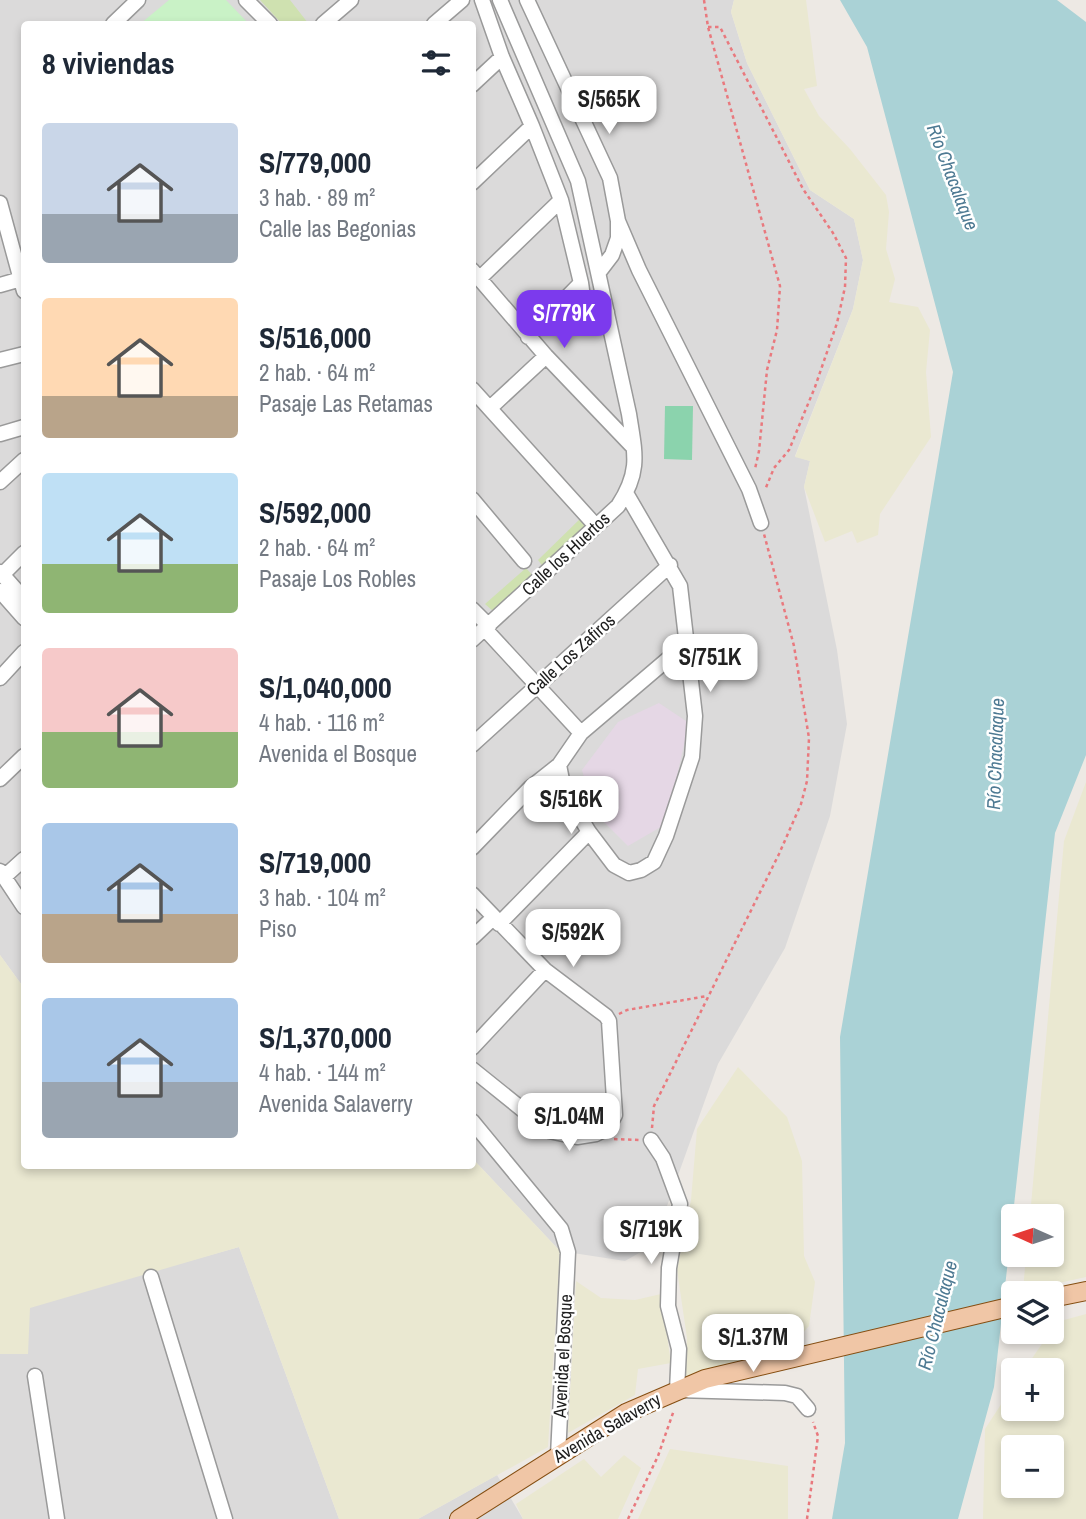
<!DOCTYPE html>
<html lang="es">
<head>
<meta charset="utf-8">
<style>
	body { margin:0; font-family:"Archivo Narrow",sans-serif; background:#f6f6f7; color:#1f2937; height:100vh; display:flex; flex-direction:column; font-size:26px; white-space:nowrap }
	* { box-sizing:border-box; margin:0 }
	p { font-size:23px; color:#747a83 }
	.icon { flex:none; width:38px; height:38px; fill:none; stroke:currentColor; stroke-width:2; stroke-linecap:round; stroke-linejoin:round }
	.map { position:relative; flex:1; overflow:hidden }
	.drawer { position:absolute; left:21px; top:21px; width:455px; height:1148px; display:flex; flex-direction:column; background:#fff; border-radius:7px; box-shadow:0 4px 10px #0003 }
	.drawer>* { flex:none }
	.needle { width:46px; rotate:273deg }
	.controls { position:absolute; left:1001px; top:1204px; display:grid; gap:14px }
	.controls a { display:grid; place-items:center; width:63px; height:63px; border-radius:7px; background:#fff; box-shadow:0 4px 10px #0003; font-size:35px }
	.price { position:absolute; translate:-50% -60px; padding:0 16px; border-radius:14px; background:#fff; color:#222; font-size:23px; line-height:46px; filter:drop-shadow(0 2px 4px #0008) }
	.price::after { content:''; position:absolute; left:50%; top:42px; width:21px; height:16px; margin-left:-10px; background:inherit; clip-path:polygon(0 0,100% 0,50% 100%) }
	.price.current { background:#7c3aed; color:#fff }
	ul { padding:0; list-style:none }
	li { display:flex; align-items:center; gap:21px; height:175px; padding:0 21px }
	li span { display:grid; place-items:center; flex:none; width:196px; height:140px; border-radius:7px; color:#555 }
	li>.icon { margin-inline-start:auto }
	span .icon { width:84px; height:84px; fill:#fffc; stroke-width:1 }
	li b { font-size:30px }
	h2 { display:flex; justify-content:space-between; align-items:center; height:84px; padding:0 21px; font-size:30px }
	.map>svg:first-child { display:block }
	.residential { fill:#dbdada }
	.industrial { fill:#e5d7e5 }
	.farmland { fill:#eae8d1; fill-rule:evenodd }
	.grass { fill:#cfe1b0 }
	.park { fill:#c9f2c6 }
	.pitch { fill:#8bd3ad }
	.water { fill:#aad2d6 }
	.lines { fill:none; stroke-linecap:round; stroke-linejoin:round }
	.minor-casing { stroke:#9a9a9a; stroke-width:17 }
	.major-casing { stroke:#854e12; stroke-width:20 }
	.path { stroke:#e9797e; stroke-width:2.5; stroke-dasharray:3.5 3.5; stroke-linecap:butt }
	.minor { stroke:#fff; stroke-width:14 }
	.major { stroke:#f0c6a6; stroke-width:18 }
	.labels { text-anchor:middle; stroke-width:5; stroke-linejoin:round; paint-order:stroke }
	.street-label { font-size:18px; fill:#1d1d1d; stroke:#fff }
	.water-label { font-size:19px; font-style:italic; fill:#4e7a93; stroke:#fff }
</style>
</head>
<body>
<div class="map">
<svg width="1086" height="1519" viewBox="0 0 1086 1519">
	<rect width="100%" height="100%" fill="#ede9e4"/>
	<path class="residential" d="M 0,0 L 734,0 L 731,12 L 747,63 L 810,190 L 854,219 L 863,260 L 853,309 L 795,456 L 810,461 L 804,487 L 837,650 L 847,724 L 830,816 L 785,948 L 718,1064 L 653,1245 L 625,1261 L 560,1251 L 473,1159 L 472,24 L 24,24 L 24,988 L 0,955 Z
		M 239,1247 L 339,1519 L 0,1519 L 0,1354 L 27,1354 L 29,1308 L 34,1286 L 153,1271 Z
		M 497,1475 L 523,1519 L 418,1519 Z"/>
	<path class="industrial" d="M 659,703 L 689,723 L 666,824 L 628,846 L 594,812 L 582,770 L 618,722 Z"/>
	<path class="farmland" d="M 734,0 L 806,0 L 817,86 L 804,89 L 819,116 L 850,149 L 886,195 L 889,212 L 886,249 L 895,279 L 889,302 L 918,307 L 930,330 L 926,372 L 931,437 L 880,514 L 878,535 L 857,543 L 852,531 L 825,542 L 804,487 L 810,461 L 795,457 L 853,309 L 863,260 L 854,219 L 810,190 L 747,63 L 731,12 Z
		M 1086,782 L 1086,1277 L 1023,1291 L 1026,1255 L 1052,1255 L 1052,1216 L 1030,1216 L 1064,841 Z
		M 0,955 L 24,988 L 24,1166 L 472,1166 L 473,1159 L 560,1251 L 548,1447 L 418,1519 L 339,1519 L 239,1247 L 30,1308 L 28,1354 L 0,1354 Z
		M 738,1067 L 787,1117 L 802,1161 L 804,1256 L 815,1282 L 809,1326 L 783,1355 L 685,1379 L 687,1338 L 677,1270 L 691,1200 L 697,1129 Z
		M 576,1281 L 601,1298 L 635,1300 L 661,1294 L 671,1363 L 638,1369 L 635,1395 L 568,1433 Z
		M 1086,1314 L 1086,1519 L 983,1519 L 985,1429 L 1013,1386 L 1013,1409 L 1052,1409 L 1052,1370 L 1024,1370 L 1057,1322 ZM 1052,1447 L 1052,1486 L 1013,1486 L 1013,1447 Z
		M 670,1449 L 788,1466 L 788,1519 L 638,1519 Z
		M 624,1455 L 641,1468 L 618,1519 L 523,1519 L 516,1504 L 584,1459 L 601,1477 Z"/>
	<path class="grass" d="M 260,0 L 290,0 L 308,23 L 282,24 Z
		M 582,517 L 587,527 L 544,568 L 538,560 Z
		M 526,568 L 534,577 L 494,612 L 485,604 Z"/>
	<path class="park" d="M 169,0 L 226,0 L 249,24 L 140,24 Z"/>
	<path class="pitch" d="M 665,406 L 693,406 L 692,460 L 664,459 Z"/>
	<path class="water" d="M 840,0 L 1057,0 L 1086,22 L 1086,755 L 1055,833 L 994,1387 L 958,1519 L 832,1519 L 845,1443 L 840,1037 L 953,372 L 867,47 Z"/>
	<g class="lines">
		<defs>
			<path id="minor" d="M 246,0 L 270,24
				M 482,0 L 502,57 L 532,126 L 561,200 L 581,283 L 587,325 L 607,312
				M 527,0 L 610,178 L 618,221 L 618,238 L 612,255 L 599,272
				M 113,24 L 138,0
				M 323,24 L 351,0
				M 434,24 L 462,0
				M 472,85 L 502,57
				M 472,183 L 532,126
				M 0,203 L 24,291
				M 618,221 L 639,270 L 749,489 L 761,523
				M 472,270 L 546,356 L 634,448
				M 480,278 L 561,200
				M 0,285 L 21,279
				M 528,337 L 581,283
				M 0,360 L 24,354
				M 472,389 L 596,526
				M 490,408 L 546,356
				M 0,434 L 24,427
				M 0,482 L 24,460
				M 472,499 L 524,561
				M 0,572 L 24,599
				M 2,575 L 24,553
				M 0,591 L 24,618
				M 472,609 L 489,626
				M 485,629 L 581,733
				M 472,640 L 618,506 C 641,471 635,453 629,414 L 578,181 L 500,0
				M 0,678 L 24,652
				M 472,745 L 670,565
				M 559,765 L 564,790 L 589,832 L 614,865 L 629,873 L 641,870 L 654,862 L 666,836 L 692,757 L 695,716 L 680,586 L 626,493
				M 0,779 L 24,756
				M 472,848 L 530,788 L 559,765 L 581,733 L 675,653 L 688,647
				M 0,871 L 24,907
				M 4,877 L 24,859
				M 472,894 L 545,970 L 606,1016 L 609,1021 L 615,1115 L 608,1128 L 596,1134 L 577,1137 L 549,1131 L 472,1069
				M 499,924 L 589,832
				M 472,938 L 493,918
				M 472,1048 L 545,970
				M 472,1121 L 561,1229 L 568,1252 L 558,1456
				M 651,1140 L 663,1158 L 680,1204 L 669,1268 L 668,1306 L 679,1349 L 677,1390 L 785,1393 L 797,1396 L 808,1409
				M 151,1277 L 225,1519
				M 35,1376 L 57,1519"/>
			<path id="major" d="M 1052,1298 L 1086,1291
				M 459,1519 L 626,1413 L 705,1379 L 1013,1306"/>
		</defs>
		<use href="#minor" class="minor-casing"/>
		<use href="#major" class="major-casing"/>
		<path class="path" d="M 704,0 L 708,27 L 780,286 L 777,330 L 767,370 L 759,451 L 755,469
			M 708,27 L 720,27 L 803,189 L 833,233 L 846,258 L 845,287 L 837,323 L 815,387 L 789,450 L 774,468 L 765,490
			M 619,1014 L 627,1010 L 707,996
			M 652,1128 L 654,1106 L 779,854 L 801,804 L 807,781 L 809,738 L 794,646 L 764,534
			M 614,1139 L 639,1140
			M 628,1519 L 658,1456 L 674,1410
			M 807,1519 L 818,1436 L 813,1422"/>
		<use href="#minor" class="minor"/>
		<use href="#major" class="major"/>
	</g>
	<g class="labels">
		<g class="street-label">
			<text transform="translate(566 554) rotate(-43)" y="6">Calle los Huertos</text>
			<text transform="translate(571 655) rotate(-42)" y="6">Calle Los Zafiros</text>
			<text transform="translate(563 1356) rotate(-87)" y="6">Avenida el Bosque</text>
			<text transform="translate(607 1428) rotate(-30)" y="6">Avenida Salaverry</text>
		</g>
		<g class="water-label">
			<text transform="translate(953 177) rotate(69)" y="7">Río Chacalaque</text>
			<text transform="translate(995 754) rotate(-88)" y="7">Río Chacalaque</text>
			<text transform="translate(937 1315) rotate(-76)" y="7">Río Chacalaque</text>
		</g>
	</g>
</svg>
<div class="controls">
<a><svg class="needle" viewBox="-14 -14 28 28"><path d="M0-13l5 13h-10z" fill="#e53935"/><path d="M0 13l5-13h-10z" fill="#747a83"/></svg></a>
<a><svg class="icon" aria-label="layers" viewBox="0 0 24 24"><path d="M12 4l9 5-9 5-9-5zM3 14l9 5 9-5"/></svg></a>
<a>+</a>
<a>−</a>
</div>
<b class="price" style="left:609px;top:136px">S/565K</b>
<b class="price current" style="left:564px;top:350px">S/779K</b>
<b class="price" style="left:710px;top:694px">S/751K</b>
<b class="price" style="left:571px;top:836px">S/516K</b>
<b class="price" style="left:573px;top:969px">S/592K</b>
<b class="price" style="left:569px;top:1153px">S/1.04M</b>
<b class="price" style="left:651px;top:1266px">S/719K</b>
<b class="price" style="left:753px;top:1374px">S/1.37M</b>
<section class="drawer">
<h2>8 viviendas<svg class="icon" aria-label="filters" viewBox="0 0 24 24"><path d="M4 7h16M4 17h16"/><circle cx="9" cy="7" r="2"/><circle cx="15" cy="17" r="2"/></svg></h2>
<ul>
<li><span style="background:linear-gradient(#c9d6e8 65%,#9aa5b1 0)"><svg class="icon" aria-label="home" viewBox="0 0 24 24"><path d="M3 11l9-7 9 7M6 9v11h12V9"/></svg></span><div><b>S/779,000</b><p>3 hab. · 89 m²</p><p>Calle las Begonias</p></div></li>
<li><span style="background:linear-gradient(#ffd9b3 70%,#b9a48a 0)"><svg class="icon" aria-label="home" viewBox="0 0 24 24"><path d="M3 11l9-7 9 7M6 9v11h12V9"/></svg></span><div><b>S/516,000</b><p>2 hab. · 64 m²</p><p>Pasaje Las Retamas</p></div></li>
<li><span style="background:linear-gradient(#bfe0f5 65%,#8fb573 0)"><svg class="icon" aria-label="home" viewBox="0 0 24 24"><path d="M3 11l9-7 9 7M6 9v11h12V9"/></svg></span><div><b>S/592,000</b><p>2 hab. · 64 m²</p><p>Pasaje Los Robles</p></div></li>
<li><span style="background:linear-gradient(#f6c9c9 60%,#8fb573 0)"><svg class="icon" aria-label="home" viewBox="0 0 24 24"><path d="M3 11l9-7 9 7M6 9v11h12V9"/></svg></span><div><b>S/1,040,000</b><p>4 hab. · 116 m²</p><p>Avenida el Bosque</p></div></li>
<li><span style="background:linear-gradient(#a9c7e8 65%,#b9a48a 0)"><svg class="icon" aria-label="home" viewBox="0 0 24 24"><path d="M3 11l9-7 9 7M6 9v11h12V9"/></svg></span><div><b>S/719,000</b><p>3 hab. · 104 m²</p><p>Piso</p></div></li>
<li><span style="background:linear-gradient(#a9c7e8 60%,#9aa5b1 0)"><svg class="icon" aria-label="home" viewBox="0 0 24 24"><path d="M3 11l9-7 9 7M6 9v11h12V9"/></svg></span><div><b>S/1,370,000</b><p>4 hab. · 144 m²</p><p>Avenida Salaverry</p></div></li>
</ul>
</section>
</div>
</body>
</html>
